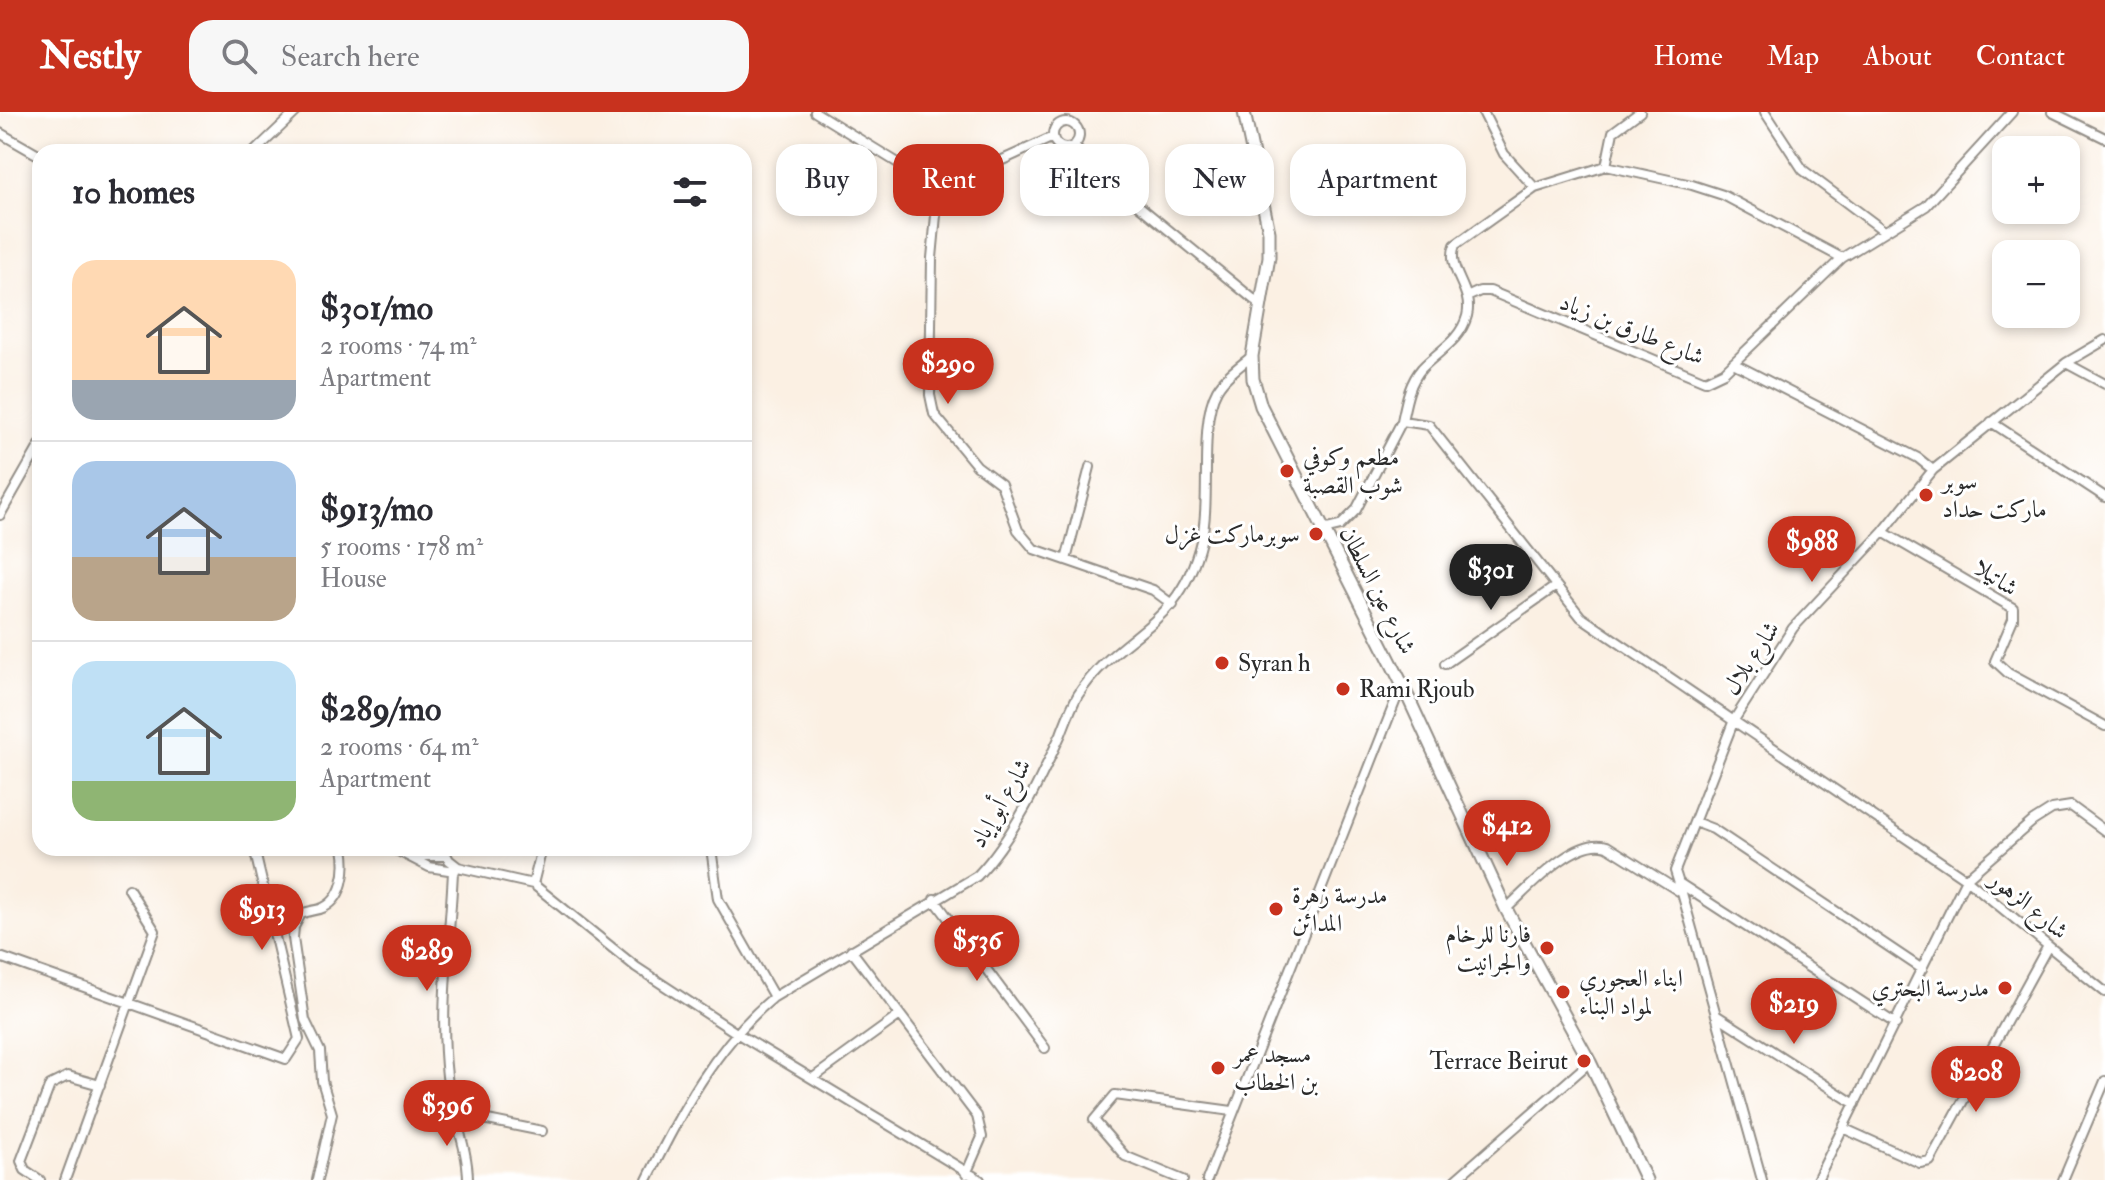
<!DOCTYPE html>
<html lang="en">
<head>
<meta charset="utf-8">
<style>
	body { margin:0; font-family:"IM FELL Double Pica",Amiri,serif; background:#f7f7f7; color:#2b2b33; height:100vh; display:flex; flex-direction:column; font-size:30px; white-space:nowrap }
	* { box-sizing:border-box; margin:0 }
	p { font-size:26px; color:#7c7c81 }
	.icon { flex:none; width:44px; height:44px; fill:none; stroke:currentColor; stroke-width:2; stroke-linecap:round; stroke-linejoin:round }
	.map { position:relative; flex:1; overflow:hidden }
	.drawer { position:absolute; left:32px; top:32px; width:720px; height:712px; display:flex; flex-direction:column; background:#fff; border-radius:24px; box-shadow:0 4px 12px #0003 }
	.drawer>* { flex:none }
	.banner { position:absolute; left:776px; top:32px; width:760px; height:72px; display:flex; gap:16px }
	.fabs { position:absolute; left:1992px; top:24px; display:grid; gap:16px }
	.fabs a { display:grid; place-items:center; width:88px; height:88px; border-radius:16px; background:#fff; box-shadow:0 4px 12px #0003; font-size:40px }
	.price { position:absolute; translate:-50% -68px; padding:0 18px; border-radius:28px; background:#c8321e; color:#fff; font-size:26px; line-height:52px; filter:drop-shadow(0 2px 4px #0008) }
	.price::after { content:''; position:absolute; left:50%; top:48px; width:24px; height:18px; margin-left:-12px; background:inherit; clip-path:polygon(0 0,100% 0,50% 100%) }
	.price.on { background:#222; color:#fff }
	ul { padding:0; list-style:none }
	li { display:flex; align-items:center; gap:24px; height:200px; padding:0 40px }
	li+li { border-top:2px solid #e1e1e2 }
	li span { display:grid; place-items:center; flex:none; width:224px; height:160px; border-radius:24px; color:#555 }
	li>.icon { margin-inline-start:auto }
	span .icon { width:96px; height:96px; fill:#fffc; stroke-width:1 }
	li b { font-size:34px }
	h2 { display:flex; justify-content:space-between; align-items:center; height:96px; padding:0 40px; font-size:34px }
	.pill { padding:0 28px; border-radius:24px; background:#fff; box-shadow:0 4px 12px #0003; font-size:28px; line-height:72px }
	.pill.on { background:#c8321e; color:#fff }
	header { display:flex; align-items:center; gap:48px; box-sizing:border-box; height:112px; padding:0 40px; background:#c8321e; color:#fff }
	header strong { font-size:38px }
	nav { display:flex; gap:44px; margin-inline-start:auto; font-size:28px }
	.search { width:560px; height:72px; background:#f7f7f7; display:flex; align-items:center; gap:20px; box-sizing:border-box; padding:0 28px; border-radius:24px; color:#7c7c81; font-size:30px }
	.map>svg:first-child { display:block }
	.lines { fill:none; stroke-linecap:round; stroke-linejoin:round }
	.minor-casing { stroke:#938e87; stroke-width:12 }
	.secondary-casing { stroke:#938e87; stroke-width:15 }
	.minor { stroke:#fff; stroke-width:8 }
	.secondary { stroke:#fff; stroke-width:11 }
	.poi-dot { fill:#c8321e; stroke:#fff; stroke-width:3 }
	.labels { text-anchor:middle; stroke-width:6; stroke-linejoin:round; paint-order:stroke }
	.street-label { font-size:24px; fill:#2b2b2b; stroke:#fff }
	.poi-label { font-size:24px; fill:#2b2b2b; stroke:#fff; text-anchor:start }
</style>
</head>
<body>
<header>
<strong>Nestly</strong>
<div class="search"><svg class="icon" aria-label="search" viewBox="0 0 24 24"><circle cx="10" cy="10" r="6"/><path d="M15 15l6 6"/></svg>Search here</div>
<nav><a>Home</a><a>Map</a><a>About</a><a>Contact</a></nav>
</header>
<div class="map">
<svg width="2105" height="1068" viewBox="0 0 2105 1068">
	<rect width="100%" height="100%" fill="#fff"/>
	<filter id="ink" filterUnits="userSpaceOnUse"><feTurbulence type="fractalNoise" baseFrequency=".0125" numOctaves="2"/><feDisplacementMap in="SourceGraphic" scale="16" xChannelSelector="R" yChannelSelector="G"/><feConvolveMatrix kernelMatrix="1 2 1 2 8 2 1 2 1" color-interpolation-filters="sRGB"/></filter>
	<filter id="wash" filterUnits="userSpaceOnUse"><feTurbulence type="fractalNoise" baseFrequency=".006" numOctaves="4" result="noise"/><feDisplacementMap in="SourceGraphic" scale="32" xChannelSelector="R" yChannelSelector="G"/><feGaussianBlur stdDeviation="1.8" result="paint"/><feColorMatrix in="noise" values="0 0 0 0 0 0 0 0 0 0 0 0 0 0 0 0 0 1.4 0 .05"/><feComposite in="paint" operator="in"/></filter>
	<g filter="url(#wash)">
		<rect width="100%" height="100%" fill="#fbf0e3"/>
	</g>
	<g filter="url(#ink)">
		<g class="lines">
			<defs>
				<path id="minor" d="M 815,0 L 929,70 L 938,82
					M 1483,0 L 1504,42 L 1535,76
					M 1765,0 L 1803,58 L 1883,118
					M 2052,0 L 2105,26
					M1053 23a13 13 0 1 1 26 0a13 13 0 1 1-26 0Z
					M 0,21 L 40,44
					M 1053,25 L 945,74 L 938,82 L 932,146 L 930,283 L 934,302 L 977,354 L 1001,372 L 1018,418 L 1034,437 L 1153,478 L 1173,493
					M 1074,34 L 1095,58 L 1258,191
					M 254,40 L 296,0
					M 1606,54 L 1613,20 L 1640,0
					M 1842,146 L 1926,94 L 2012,0
					M 2066,251 L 2105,228
					M 1402,309 C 1406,290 1409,271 1422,256 C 1438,239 1460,229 1467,204 C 1474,177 1445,158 1455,133 L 1535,76 L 1606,54 L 1692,73 L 1723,83 L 1842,146 L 1724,260 L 1705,269 L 1490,179 L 1480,179 L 1469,184
					M 1991,310 L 2105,385
					M 1933,358 L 2066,251 L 2105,272
					M 0,403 L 40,333
					M 1323,418 L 1340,414 L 1356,398 L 1402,309 L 1429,313 L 1581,505 L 1966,767 L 2105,880
					M 1883,420 L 2013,496 L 2013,507 L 1995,549 L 2008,561 L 2105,614
					M 1066,448 L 1090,355
					M 1445,552 L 1556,474
					M 1695,710 L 1713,717 L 1922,857
					M 387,736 L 416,744 L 446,744
					M 443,736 L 449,748 L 458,755 L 533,772
					M 542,736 L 533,772 L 636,855 L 735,920 L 980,1068
					M 711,736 L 718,787 L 774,885
					M 400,740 L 429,755 L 455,759
					M 453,759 C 450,828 439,895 447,964 C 450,999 468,1033 468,1068
					M 1679,771 L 1896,912
					M 1682,781 L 1675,759 L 1734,608 L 1793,516 L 1883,420 L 1933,358 L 1918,346 L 1733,251
					M 934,787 L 1045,936
					M 1506,797 C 1529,776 1575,724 1607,734 L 1682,781 L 1762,1068
					M 851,838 L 977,1004 L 982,1025 L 966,1062
					M 0,845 L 286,947 L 299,927 L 254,736
					M 1716,903 L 1855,992
					M 813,966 L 900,903
					M 453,1001 L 542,1019
					M 1845,1017 L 1920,1051 L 1930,1049 L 2048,834
					M 40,1068 L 25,1058 L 21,1049 L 50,973 L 68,964 L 100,973
					M 65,1068 L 155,819 L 129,777
					M 317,1068 L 332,1002 L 322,969 L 320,939 L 305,908 L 293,826 L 294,815 L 301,802 C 308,799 313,799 320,797 C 344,789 347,757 343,736
					M 647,1068 C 680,1001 716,933 774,885 L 977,764 C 1014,725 1039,670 1061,622 C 1066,609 1071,595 1078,583 C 1121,517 1179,519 1201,429 C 1212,387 1198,312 1217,278 C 1225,264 1240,254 1252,244
					M 1183,1068 L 1125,1044 L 1094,1008 L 1115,983 L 1232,999
					M 1207,1068 L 1402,572
					M 1455,1068 L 1590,950
					M 1817,1068 L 1966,767 L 2033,709 L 2052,697 L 2071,694 L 2105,719
					M 2063,1068 L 2105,969"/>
				<path id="secondary" d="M 1244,0 L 1269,120 L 1269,145 L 1252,244 L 1253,267 L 1261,294 L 1402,572 L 1506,797 L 1590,950 L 1646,1068"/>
			</defs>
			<use href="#minor" class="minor-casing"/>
			<use href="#secondary" class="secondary-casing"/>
			<use href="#minor" class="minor"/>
			<use href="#secondary" class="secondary"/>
		</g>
	</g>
	<g class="poi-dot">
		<circle cx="1287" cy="359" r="8"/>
		<circle cx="1926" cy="383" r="8"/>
		<circle cx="1316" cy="422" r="8"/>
		<circle cx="1222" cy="551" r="8"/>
		<circle cx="1343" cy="577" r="8"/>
		<circle cx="1276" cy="797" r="8"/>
		<circle cx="1547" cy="836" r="8"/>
		<circle cx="2005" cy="876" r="8"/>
		<circle cx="1563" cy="880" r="8"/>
		<circle cx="1584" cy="949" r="8"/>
		<circle cx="1218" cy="956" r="8"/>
	</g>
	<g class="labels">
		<g class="street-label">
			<text transform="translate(1632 217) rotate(22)" y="8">شارع طارق بن زياد</text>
			<text transform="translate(1996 465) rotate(34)" y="8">شاتيلا</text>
			<text transform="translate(1378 478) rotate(63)" y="8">شارع عين السلطان</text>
			<text transform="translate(1751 546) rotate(-57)" y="8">شارع بلال</text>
			<text transform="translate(1000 691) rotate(-60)" y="8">شارع أبو إياد</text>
			<text transform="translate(2029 793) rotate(39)" y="8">شارع الزهور</text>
		</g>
		<g class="poi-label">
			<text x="1303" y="353">مطعم وكوفي<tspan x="1303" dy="28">شوب القصبة</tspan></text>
			<text x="1942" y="377">سوبر<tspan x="1942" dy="28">ماركت حداد</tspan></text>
			<text x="1300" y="430" text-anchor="end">سوبرماركت غزل</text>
			<text x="1238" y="559">Syran h</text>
			<text x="1359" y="585">Rami Rjoub</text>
			<text x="1292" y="791">مدرسة زهرة<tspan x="1292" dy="28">المدائن</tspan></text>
			<text x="1531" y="830" text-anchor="end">فارنا للرخام<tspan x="1531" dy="28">والجرانيت</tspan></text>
			<text x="1579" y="874">ابناء العجوري<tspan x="1579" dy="28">لمواد البناء</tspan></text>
			<text x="1989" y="884" text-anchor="end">مدرسة البحتري</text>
			<text x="1234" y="950">مسجد عمر<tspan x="1234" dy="28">بن الخطاب</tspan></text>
			<text x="1568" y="957" text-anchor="end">Terrace Beirut</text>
		</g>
	</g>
</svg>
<div class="fabs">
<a>+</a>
<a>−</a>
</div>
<b class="price" style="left:948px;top:294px">$290</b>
<b class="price" style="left:1812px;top:472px">$988</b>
<b class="price on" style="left:1491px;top:500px">$301</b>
<b class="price" style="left:1507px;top:756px">$412</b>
<b class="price" style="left:262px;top:840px">$913</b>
<b class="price" style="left:977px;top:871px">$536</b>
<b class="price" style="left:427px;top:881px">$289</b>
<b class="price" style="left:1794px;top:934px">$219</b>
<b class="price" style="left:1976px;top:1002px">$208</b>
<b class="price" style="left:447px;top:1036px">$396</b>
<div class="banner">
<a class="pill">Buy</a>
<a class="pill on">Rent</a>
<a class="pill">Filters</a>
<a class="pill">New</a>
<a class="pill">Apartment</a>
</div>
<section class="drawer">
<h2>10 homes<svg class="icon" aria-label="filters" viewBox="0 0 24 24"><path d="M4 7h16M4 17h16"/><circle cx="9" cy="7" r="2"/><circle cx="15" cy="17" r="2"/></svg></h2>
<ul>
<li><span style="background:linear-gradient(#ffd9b3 75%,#9aa5b1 0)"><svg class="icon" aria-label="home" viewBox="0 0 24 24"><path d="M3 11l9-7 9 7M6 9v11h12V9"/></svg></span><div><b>$301/mo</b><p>2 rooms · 74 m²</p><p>Apartment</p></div></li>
<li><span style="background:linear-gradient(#a9c7e8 60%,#b9a48a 0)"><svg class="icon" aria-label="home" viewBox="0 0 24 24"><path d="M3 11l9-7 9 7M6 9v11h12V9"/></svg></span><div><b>$913/mo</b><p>5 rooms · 178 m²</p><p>House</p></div></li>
<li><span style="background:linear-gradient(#bfe0f5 75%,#8fb573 0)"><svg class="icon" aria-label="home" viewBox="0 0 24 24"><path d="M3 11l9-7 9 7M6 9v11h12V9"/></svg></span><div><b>$289/mo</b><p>2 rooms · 64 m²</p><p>Apartment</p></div></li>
</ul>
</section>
</div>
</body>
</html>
